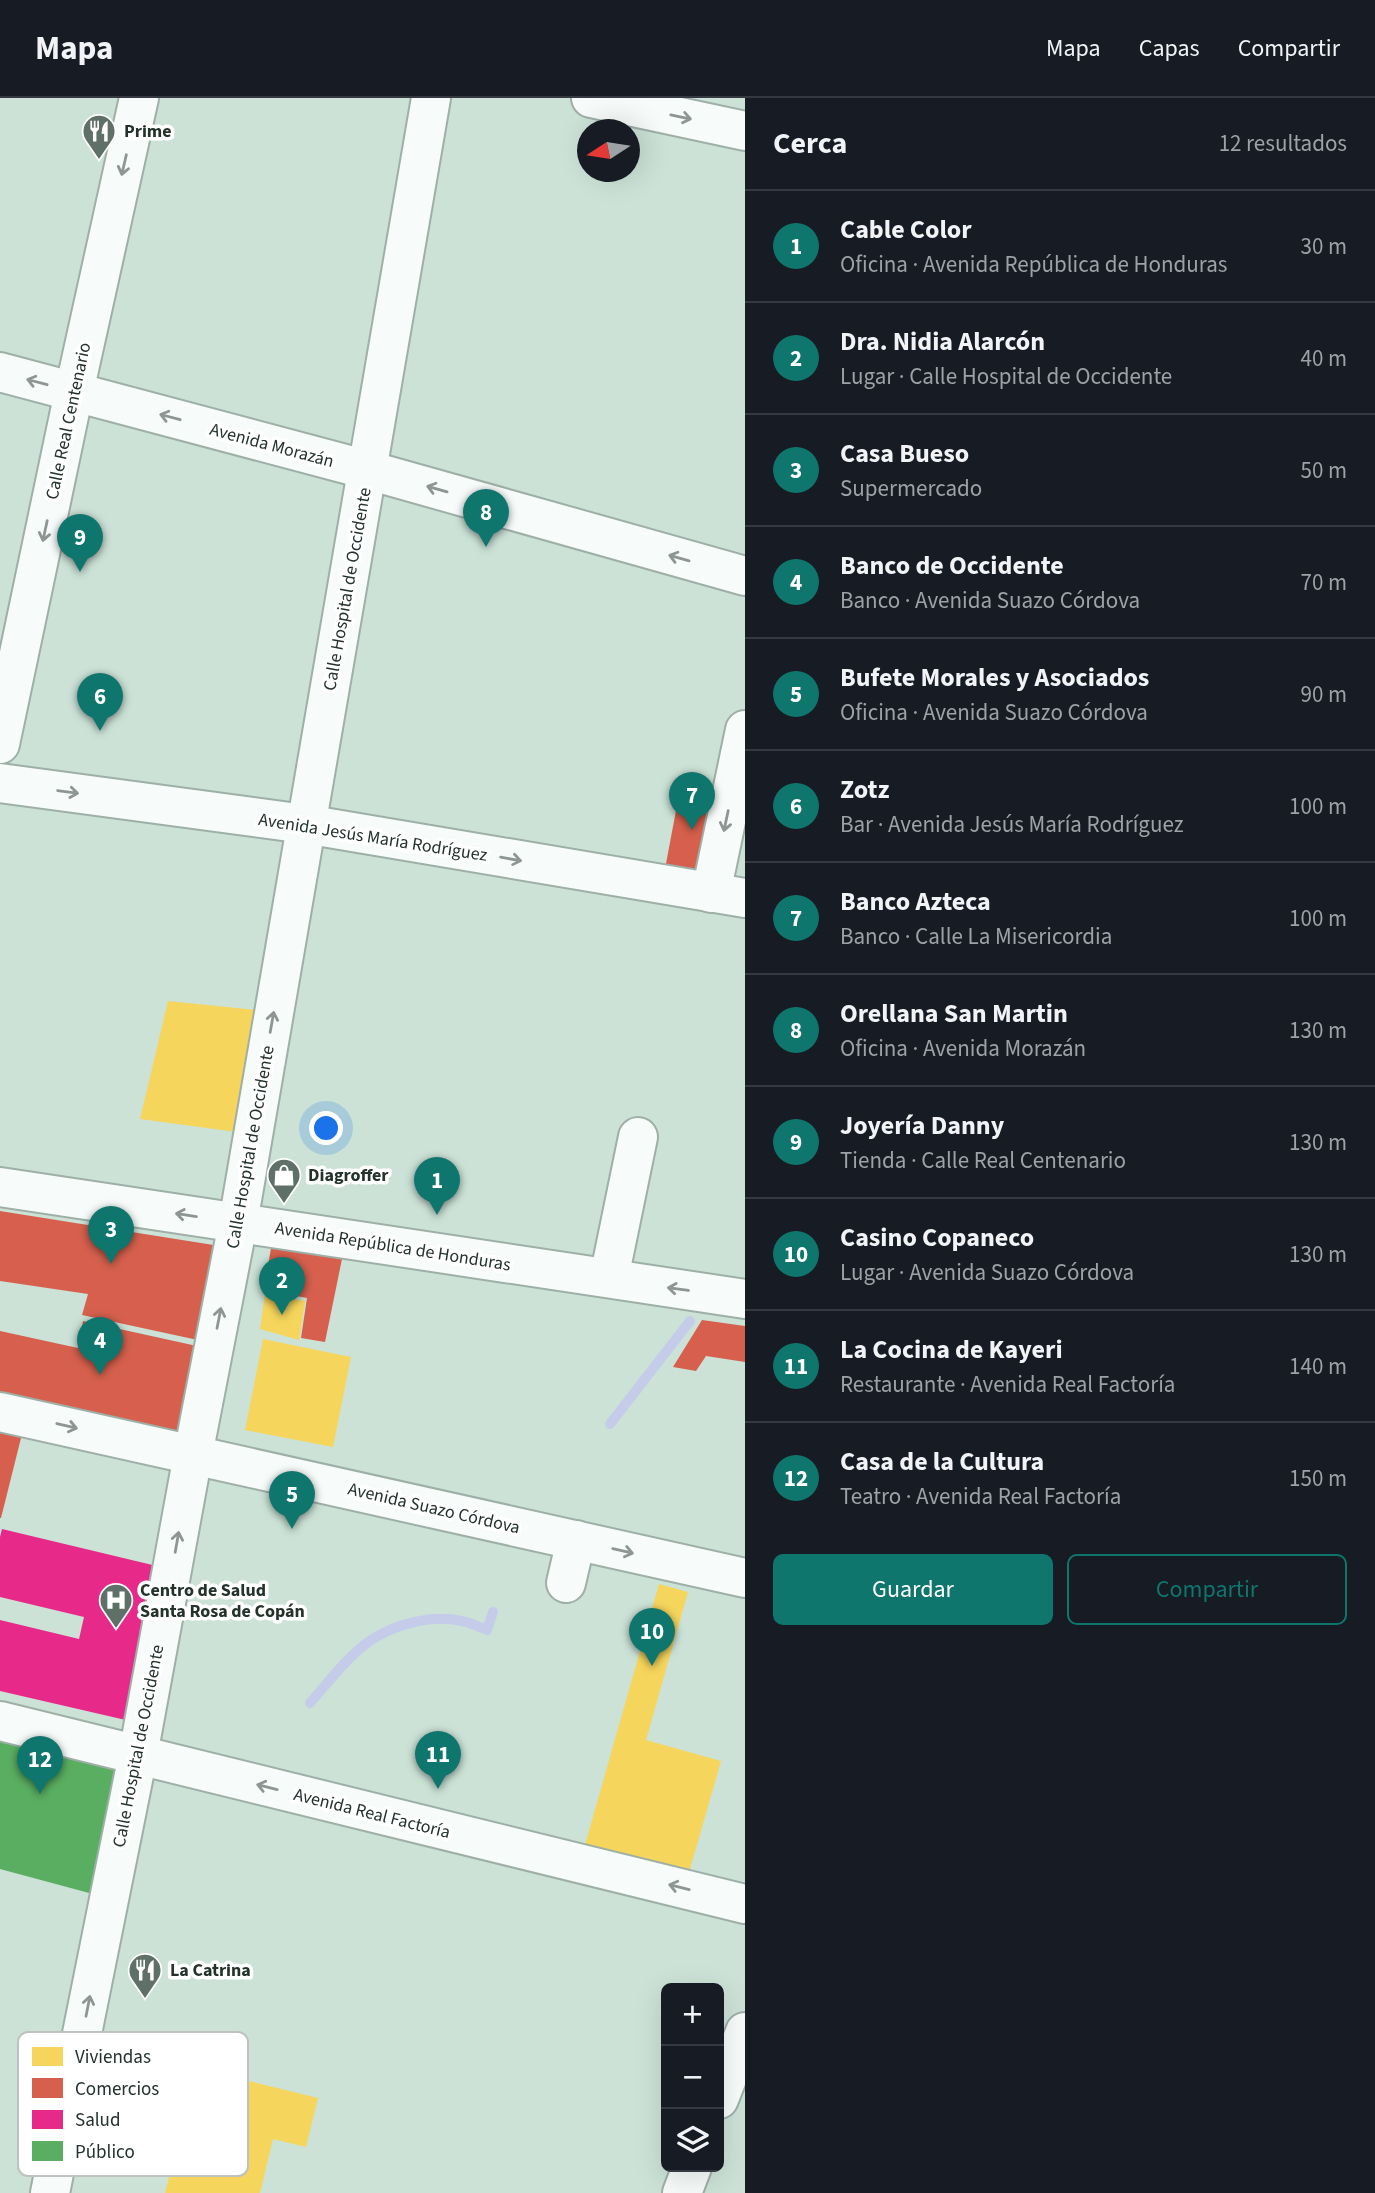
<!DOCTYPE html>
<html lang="es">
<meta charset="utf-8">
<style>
body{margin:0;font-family:"Source Sans 3",sans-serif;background:#242831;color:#f1f3f6}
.controls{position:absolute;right:21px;bottom:21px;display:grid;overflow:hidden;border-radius:10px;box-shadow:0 7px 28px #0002}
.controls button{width:63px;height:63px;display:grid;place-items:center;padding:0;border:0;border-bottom:2px solid #363941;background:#171b24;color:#f1f3f6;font:35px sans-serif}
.compass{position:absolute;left:577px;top:21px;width:63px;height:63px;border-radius:50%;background:#171b24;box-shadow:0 7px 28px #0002;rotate:258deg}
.you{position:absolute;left:327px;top:1031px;width:24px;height:24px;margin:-18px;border:5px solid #fff;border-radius:50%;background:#1a73e8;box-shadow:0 0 0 10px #1a73e833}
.badge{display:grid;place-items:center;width:46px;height:46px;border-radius:50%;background:#0f766e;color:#fff;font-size:23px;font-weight:700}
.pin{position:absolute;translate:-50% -58px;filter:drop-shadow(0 2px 4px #0008)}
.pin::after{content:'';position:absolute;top:37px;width:24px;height:21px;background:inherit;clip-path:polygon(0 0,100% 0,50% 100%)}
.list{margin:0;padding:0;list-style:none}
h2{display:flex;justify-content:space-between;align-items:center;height:91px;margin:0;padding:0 28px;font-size:30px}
h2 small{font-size:23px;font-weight:400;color:#9ea1a6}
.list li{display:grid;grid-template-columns:46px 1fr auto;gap:21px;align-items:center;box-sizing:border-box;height:112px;padding:0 28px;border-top:2px solid #363941}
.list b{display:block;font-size:26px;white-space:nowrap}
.list p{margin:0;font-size:23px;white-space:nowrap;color:#9ea1a6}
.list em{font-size:23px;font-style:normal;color:#9ea1a6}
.actions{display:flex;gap:14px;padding:21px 28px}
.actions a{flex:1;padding:16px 0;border:2px solid #0f766e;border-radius:10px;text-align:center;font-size:24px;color:#0f766e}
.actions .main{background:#0f766e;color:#fff}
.icon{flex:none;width:38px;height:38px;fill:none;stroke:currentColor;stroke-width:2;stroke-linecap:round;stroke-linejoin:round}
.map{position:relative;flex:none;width:745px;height:2095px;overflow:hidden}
header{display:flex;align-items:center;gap:42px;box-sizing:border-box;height:98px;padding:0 35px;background:#171b24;border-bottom:2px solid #363941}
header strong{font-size:33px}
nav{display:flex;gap:38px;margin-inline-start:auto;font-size:24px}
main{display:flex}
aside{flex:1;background:#171b24}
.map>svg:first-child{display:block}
.homes{fill:#f6d55c}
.shops{fill:#d6604d}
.health{fill:#e7298a}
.public{fill:#5aae61}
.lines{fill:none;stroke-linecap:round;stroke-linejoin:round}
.stream{stroke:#c5ccea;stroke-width:10}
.minor-casing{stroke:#9eafa7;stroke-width:42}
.minor{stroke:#f7fbf9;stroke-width:38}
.oneway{stroke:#8d9692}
.labels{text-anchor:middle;stroke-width:7;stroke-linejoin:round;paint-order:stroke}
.poi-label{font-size:18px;font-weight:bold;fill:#23322b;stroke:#fff;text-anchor:start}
.street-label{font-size:18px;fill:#23322b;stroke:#fff}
.key{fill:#fff;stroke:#bdc2bf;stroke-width:2}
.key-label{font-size:19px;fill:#23322b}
</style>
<header>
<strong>Mapa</strong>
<nav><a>Mapa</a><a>Capas</a><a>Compartir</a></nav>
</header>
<main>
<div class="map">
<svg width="745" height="2095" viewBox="0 0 745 2095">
<rect width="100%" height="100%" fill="#cce2d7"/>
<!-- homes -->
<g class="homes">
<polygon points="168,903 266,913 244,1035 140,1021"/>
<polygon points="265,1195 305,1203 299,1242 260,1231"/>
<polygon points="263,1241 351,1259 333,1349 245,1332"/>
<polygon points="659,1486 688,1494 646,1642 721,1663 686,1785 583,1754"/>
<polygon points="196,1970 318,2000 306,2049 273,2041 260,2095 165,2095"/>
</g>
<!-- shops -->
<g class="shops">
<polygon points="681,686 718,693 703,778 665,771"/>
<polygon points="0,1113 226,1149 207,1244 82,1217 88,1196 0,1183"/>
<polygon points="271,1150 342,1161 325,1244 301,1240 307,1200 264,1192"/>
<polygon points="702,1222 745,1228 745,1264 706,1258 696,1273 673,1269"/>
<polygon points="83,1223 206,1250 186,1345 0,1304 0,1233 78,1250"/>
<polygon points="0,1327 23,1332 1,1420 0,1420"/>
</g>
<!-- health -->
<polygon class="health" points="2,1431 165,1470 130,1623 0,1593 0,1522 79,1541 84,1519 0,1499 0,1439"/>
<!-- public -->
<polygon class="public" points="0,1641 128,1676 104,1799 0,1771"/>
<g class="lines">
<!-- stream -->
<g class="stream">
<polyline points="610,1326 690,1223"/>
<path d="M310 1605C324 1589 338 1571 354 1556 381 1529 429 1514 466 1524 473 1526 480 1529 487 1532L493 1514"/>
</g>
<defs>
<g id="minor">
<polyline points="591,0 745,33"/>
<polyline points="0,274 368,372 745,478"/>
<polyline points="0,646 74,294 139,0"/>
<polyline points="0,685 305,726 745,800"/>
<polyline points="711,795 745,632"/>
<polyline points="0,1089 745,1201"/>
<polyline points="609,1180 638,1039"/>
<polyline points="0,1314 745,1480"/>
<polyline points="566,1485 576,1442"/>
<polyline points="0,1623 745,1806"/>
<polyline points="719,2001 745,1934"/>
<polyline points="50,2095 138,1657 193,1357 238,1125 431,0"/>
<polyline points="682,2095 692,2069"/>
</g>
</defs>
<!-- minor casing -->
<use href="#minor" class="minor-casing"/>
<!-- minor -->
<use href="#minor" class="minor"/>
</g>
<!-- one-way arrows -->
<defs><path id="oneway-shaft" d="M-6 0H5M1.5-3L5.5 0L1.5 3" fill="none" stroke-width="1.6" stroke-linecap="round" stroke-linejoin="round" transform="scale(1.75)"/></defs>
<g class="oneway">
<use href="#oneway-shaft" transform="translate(681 19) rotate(12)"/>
<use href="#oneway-shaft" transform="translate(124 67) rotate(103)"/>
<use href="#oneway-shaft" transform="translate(37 284) rotate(-165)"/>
<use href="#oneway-shaft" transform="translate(170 319) rotate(-165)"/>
<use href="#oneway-shaft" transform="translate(437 391) rotate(-164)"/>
<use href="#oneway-shaft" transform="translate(45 433) rotate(102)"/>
<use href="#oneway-shaft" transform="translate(679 460) rotate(-164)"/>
<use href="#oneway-shaft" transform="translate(68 694) rotate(8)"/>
<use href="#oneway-shaft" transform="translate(726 723) rotate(102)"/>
<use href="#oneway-shaft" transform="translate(511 761) rotate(10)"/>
<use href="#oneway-shaft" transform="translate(272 924) rotate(-80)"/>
<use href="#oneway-shaft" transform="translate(186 1117) rotate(-171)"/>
<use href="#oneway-shaft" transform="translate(678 1191) rotate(-172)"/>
<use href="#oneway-shaft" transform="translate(219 1220) rotate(-79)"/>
<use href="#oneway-shaft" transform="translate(67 1328) rotate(13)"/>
<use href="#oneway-shaft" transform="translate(177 1444) rotate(-80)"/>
<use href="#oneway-shaft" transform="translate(623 1453) rotate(13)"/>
<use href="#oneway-shaft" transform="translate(267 1689) rotate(-166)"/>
<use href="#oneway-shaft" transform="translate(679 1789) rotate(-166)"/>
<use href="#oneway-shaft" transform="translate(88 1908) rotate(-79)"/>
</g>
<!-- icons -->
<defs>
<symbol id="restaurant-pin" viewBox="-11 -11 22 30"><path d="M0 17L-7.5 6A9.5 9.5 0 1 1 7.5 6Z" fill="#5e7067" stroke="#fff"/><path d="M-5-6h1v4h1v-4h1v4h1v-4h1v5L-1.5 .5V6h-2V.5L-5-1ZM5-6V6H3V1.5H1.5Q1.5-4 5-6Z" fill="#fff"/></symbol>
<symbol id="shop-pin" viewBox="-11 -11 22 30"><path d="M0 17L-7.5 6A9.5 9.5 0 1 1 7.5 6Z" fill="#5e7067" stroke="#fff"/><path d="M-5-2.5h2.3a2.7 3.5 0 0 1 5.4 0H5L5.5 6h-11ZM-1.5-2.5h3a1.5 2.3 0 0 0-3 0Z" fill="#fff"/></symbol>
<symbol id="hospital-pin" viewBox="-11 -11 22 30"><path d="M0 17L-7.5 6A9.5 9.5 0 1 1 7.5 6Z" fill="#5e7067" stroke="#fff"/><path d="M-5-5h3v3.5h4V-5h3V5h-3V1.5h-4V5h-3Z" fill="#fff"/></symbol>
</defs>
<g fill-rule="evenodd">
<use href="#restaurant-pin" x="80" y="14" width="38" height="52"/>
<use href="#shop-pin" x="265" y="1058" width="38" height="52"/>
<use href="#hospital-pin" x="97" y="1483" width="38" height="52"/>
<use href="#restaurant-pin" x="126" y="1853" width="38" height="52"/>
</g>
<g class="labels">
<!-- poi labels -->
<g class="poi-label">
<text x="124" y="39">Prime</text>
<text x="308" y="1083">Diagroffer</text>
<text x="140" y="1498">Centro de Salud<tspan x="140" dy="21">Santa Rosa de Copán</tspan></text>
<text x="170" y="1878">La Catrina</text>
</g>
<!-- street labels -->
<g class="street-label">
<text transform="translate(68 323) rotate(-78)" y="6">Calle Real Centenario</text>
<text transform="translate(272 347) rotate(15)" y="6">Avenida Morazán</text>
<text transform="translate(347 491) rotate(-80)" y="6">Calle Hospital de Occidente</text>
<text transform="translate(373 739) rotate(9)" y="6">Avenida Jesús María Rodríguez</text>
<text transform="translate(250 1049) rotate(-80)" y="6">Calle Hospital de Occidente</text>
<text transform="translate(393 1148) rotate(9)" y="6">Avenida República de Honduras</text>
<text transform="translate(434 1410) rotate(13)" y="6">Avenida Suazo Córdova</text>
<text transform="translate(138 1648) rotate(-79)" y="6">Calle Hospital de Occidente</text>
<text transform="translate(372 1715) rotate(14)" y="6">Avenida Real Factoría</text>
</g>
</g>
<!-- legend -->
<rect x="18" y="1934" width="230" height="144" rx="10" class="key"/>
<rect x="32" y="1949" width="31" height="19" fill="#f6d55c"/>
<rect x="32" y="1980" width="31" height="20" fill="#d6604d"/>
<rect x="32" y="2012" width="31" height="19" fill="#e7298a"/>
<rect x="32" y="2043" width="31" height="20" fill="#5aae61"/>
<g class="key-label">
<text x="75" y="1965">Viviendas</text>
<text x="75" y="1997">Comercios</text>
<text x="75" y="2028">Salud</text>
<text x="75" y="2060">Público</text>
</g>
</svg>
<div class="controls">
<button>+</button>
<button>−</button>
<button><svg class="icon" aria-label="layers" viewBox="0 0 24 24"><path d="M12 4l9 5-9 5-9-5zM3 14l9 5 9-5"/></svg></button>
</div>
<svg class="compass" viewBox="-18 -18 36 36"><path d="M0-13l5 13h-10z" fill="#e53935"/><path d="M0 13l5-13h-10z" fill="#9ea1a6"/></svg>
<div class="you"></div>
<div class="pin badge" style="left:437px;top:1117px">1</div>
<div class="pin badge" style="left:282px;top:1217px">2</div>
<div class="pin badge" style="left:111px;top:1166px">3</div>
<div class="pin badge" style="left:100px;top:1277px">4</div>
<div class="pin badge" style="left:292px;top:1431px">5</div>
<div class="pin badge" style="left:100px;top:633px">6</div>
<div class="pin badge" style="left:692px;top:732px">7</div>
<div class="pin badge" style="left:486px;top:449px">8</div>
<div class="pin badge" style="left:80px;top:474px">9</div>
<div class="pin badge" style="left:652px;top:1568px">10</div>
<div class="pin badge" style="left:438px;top:1691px">11</div>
<div class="pin badge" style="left:40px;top:1696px">12</div>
</div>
<aside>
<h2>Cerca<small>12 resultados</small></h2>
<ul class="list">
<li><span class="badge">1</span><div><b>Cable Color</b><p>Oficina · Avenida República de Honduras</p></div><em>30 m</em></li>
<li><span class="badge">2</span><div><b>Dra. Nidia Alarcón</b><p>Lugar · Calle Hospital de Occidente</p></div><em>40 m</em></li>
<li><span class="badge">3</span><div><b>Casa Bueso</b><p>Supermercado</p></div><em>50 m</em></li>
<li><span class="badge">4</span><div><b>Banco de Occidente</b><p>Banco · Avenida Suazo Córdova</p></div><em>70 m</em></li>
<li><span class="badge">5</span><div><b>Bufete Morales y Asociados</b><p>Oficina · Avenida Suazo Córdova</p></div><em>90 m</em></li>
<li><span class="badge">6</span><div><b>Zotz</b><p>Bar · Avenida Jesús María Rodríguez</p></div><em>100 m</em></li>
<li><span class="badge">7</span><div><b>Banco Azteca</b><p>Banco · Calle La Misericordia</p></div><em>100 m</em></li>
<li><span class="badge">8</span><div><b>Orellana San Martin</b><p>Oficina · Avenida Morazán</p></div><em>130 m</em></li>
<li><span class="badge">9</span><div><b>Joyería Danny</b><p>Tienda · Calle Real Centenario</p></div><em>130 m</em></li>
<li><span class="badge">10</span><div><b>Casino Copaneco</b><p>Lugar · Avenida Suazo Córdova</p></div><em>130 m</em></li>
<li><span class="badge">11</span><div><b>La Cocina de Kayeri</b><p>Restaurante · Avenida Real Factoría</p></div><em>140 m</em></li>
<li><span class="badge">12</span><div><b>Casa de la Cultura</b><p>Teatro · Avenida Real Factoría</p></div><em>150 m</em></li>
</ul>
<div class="actions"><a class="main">Guardar</a><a>Compartir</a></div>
</aside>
</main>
